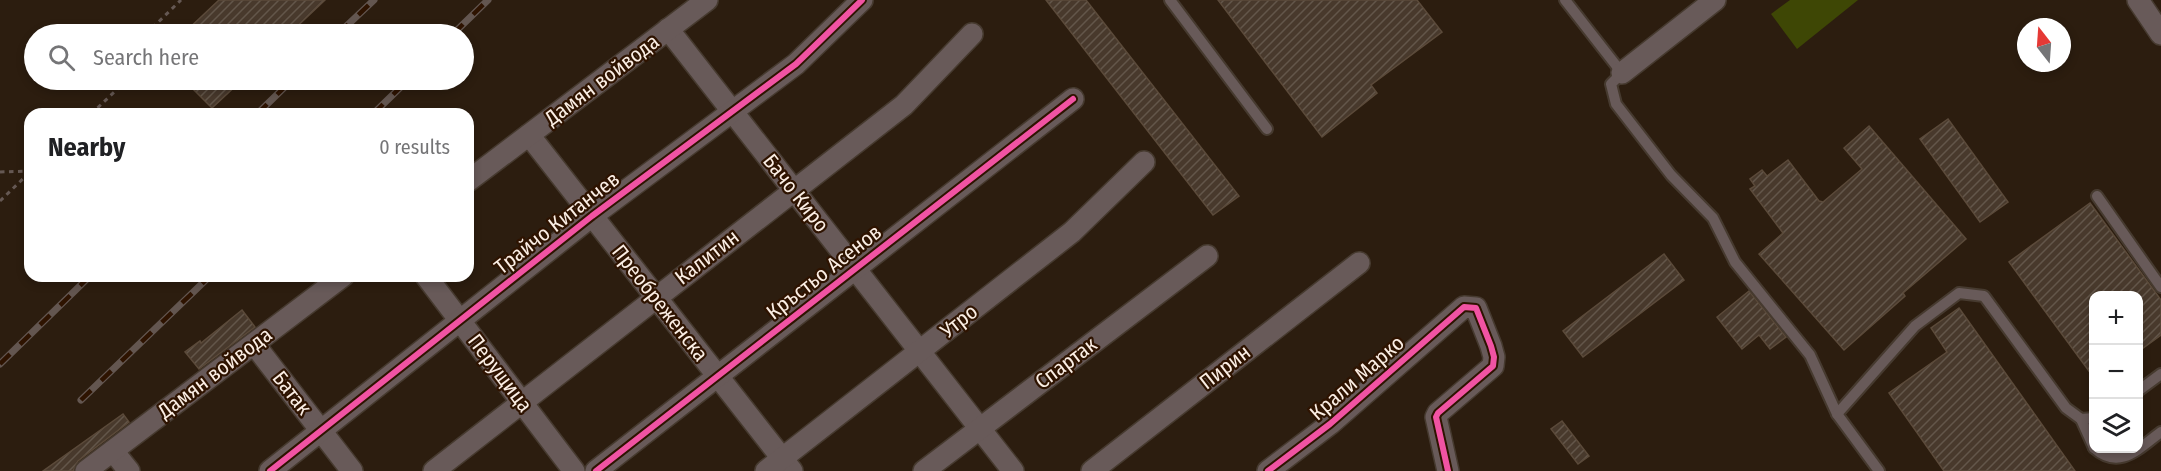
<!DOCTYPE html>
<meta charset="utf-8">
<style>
body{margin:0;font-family:"Fira Sans Condensed",sans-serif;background:#f6f6f6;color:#202124}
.controls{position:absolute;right:18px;bottom:18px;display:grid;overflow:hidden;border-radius:12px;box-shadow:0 3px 9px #0003}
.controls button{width:54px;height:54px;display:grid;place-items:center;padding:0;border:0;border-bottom:2px solid #e0e0e0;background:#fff;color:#202124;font:30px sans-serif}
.compass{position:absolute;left:2017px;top:18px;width:54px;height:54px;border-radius:50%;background:#fff;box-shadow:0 3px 9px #0003;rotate:343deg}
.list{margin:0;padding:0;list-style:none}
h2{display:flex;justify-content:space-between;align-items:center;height:78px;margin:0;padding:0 24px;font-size:26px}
h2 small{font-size:20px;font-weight:400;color:#757577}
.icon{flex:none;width:33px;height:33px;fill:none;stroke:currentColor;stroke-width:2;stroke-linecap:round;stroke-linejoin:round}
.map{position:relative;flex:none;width:2161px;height:471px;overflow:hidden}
.search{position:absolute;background:#fff;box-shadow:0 3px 9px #0003;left:24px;top:24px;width:450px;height:66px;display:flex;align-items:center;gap:15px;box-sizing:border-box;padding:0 21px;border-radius:33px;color:#757577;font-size:22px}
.panel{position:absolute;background:#fff;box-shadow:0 3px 9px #0003;left:24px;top:108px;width:450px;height:174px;border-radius:18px}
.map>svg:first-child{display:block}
.pitch{fill:#3e4705}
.building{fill:url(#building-hatch);stroke:#5b4a3a;stroke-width:1.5}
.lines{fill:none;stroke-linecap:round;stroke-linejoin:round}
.service-casing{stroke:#463a2f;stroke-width:14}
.minor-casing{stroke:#463a2f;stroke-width:24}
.path{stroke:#655853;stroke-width:3;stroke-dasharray:4.5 4.5;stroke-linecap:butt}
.service{stroke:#685a59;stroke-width:10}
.minor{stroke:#685a59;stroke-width:21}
.rail-casing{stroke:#635650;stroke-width:7}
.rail{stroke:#2e1300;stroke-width:4.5;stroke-dasharray:14;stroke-linecap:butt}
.cycleway-casing{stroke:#2e1300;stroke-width:10}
.cycleway{stroke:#f153a3;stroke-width:6}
.labels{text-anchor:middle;stroke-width:4.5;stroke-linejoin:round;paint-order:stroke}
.street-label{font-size:21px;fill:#fbeee4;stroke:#2e1300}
</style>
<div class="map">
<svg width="2161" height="471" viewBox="0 0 2161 471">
<defs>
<pattern id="building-hatch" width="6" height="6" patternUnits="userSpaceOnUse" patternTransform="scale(1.5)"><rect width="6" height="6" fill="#48392c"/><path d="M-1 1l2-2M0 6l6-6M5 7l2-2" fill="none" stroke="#63564a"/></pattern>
</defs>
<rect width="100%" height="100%" fill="#2c1d0f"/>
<!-- pitch -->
<polygon class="pitch" points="1790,0 1858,0 1797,49 1771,14"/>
<!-- building -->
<g class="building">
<polygon points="219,0 325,0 289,34 183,34"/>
<polygon points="1046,0 1086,0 1239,196 1213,215"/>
<polygon points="1218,0 1417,0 1442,32 1371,85 1377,93 1322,137"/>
<polygon points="184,80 242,80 212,108"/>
<polygon points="1948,119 2008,202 1980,222 1920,139"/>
<polygon points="1869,126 1966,239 1903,293 1905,296 1844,350 1759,254 1783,233 1750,189 1755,186 1750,179 1762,170 1767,176 1788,160 1819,201 1823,202 1862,169 1844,148"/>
<polygon points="2090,203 2161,300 2161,335 2139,351 2139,296 2094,296 2094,378 2009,262"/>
<polygon points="1664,254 1684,280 1583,357 1563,331"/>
<polygon points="1749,291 1786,337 1770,349 1759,335 1742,349 1717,317"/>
<polygon points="1959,308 2075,471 1944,471 1889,393 1947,352 1931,328"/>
<polygon points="242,310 255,327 199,369 185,352 200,341 201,343"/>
<polygon points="123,414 129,422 78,461 73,471 43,471"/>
<polygon points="1562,421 1589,456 1578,464 1551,429"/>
</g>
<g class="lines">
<defs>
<g id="service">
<polyline points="1170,0 1267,129"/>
<polyline points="1565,0 1622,73 1611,84 1616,104 1671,175 1713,218 1735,262 1810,355 1837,414 1879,471"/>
<polyline points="2097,196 2161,287"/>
<polyline points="2138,391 2161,374"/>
<polyline points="1837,414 1915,326 1959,293 1984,296 2066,408 2081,419 2094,418"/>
<polyline points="2081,419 2094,448"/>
<path d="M2094 448C2120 471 2139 448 2161 432"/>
</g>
<g id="minor">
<polyline points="2138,0 2161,34"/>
<polyline points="668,29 1013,471"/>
<polyline points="1622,73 1715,0"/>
<polyline points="529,135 792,471"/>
<polyline points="468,181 707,0"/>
<polyline points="426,276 574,471"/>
<polyline points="254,344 352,471"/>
<polyline points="113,451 129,471"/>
<polyline points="86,471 343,276"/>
<polyline points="270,471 592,216 796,64 862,0"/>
<polyline points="434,471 904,105 972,34"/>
<polyline points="596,471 1073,99"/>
<polyline points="766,471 1072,232 1144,162"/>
<polyline points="924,471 1207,256"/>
<polyline points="1092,471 1359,263"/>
<polyline points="1268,471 1330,424 1464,307 1476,308 1491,346 1494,357 1493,366 1438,413 1436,417 1448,471"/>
</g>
</defs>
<!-- service casing -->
<use href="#service" class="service-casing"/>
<!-- minor casing -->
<use href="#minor" class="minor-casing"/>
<!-- path -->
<g class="path">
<polyline points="146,34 181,0"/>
<polyline points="91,114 127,80"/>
<polyline points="0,172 30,171"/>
<polyline points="0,201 30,172"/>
</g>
<!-- service -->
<use href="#service" class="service"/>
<!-- minor -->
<use href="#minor" class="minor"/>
<defs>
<g id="rail">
<polyline points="338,34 374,0"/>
<polyline points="453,34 488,0"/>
<polyline points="257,114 292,80"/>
<polyline points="373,114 408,80"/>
<polyline points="0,364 90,276"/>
<polyline points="81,400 210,276"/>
</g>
</defs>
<!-- rail casing -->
<use href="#rail" class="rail-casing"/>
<!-- rail -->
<use href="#rail" class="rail"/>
<defs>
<g id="cycleway">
<polyline points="270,471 592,216 796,64 862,0"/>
<polyline points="596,471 1073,99"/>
<polyline points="1268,471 1330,424 1464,307 1476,308 1491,346 1494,357 1493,366 1438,413 1436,417 1448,471"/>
</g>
</defs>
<!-- cycleway casing -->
<use href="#cycleway" class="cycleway-casing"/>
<!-- cycleway -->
<use href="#cycleway" class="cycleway"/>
</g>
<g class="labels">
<!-- street labels -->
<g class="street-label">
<text transform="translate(602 80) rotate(-37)" y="7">Дамян войвода</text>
<text transform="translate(796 193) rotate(52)" y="7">Бачо Киро</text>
<text transform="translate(557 223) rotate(-38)" y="7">Трайчо Китанчев</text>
<text transform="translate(707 257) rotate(-38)" y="7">Калитин</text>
<text transform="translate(824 272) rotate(-38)" y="7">Кръстьо Асенов</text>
<text transform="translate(660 303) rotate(52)" y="7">Преобреженска</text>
<text transform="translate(959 321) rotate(-38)" y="7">Утро</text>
<text transform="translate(1066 363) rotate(-37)" y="7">Спартак</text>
<text transform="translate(1225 367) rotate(-38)" y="7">Пирин</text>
<text transform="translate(215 373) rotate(-37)" y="7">Дамян войвода</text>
<text transform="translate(500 373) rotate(53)" y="7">Перущица</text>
<text transform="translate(1357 378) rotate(-41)" y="7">Крали Марко</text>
<text transform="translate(292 393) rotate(52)" y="7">Батак</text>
</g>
</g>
</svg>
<div class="controls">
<button>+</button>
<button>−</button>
<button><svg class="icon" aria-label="layers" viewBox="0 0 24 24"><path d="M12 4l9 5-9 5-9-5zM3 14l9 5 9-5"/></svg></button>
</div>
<svg class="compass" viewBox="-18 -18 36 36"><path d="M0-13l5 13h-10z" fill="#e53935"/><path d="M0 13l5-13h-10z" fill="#757577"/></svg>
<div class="search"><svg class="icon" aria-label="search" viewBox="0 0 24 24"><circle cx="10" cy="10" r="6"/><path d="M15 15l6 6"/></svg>Search here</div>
<section class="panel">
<h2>Nearby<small>0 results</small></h2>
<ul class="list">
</ul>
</section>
</div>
